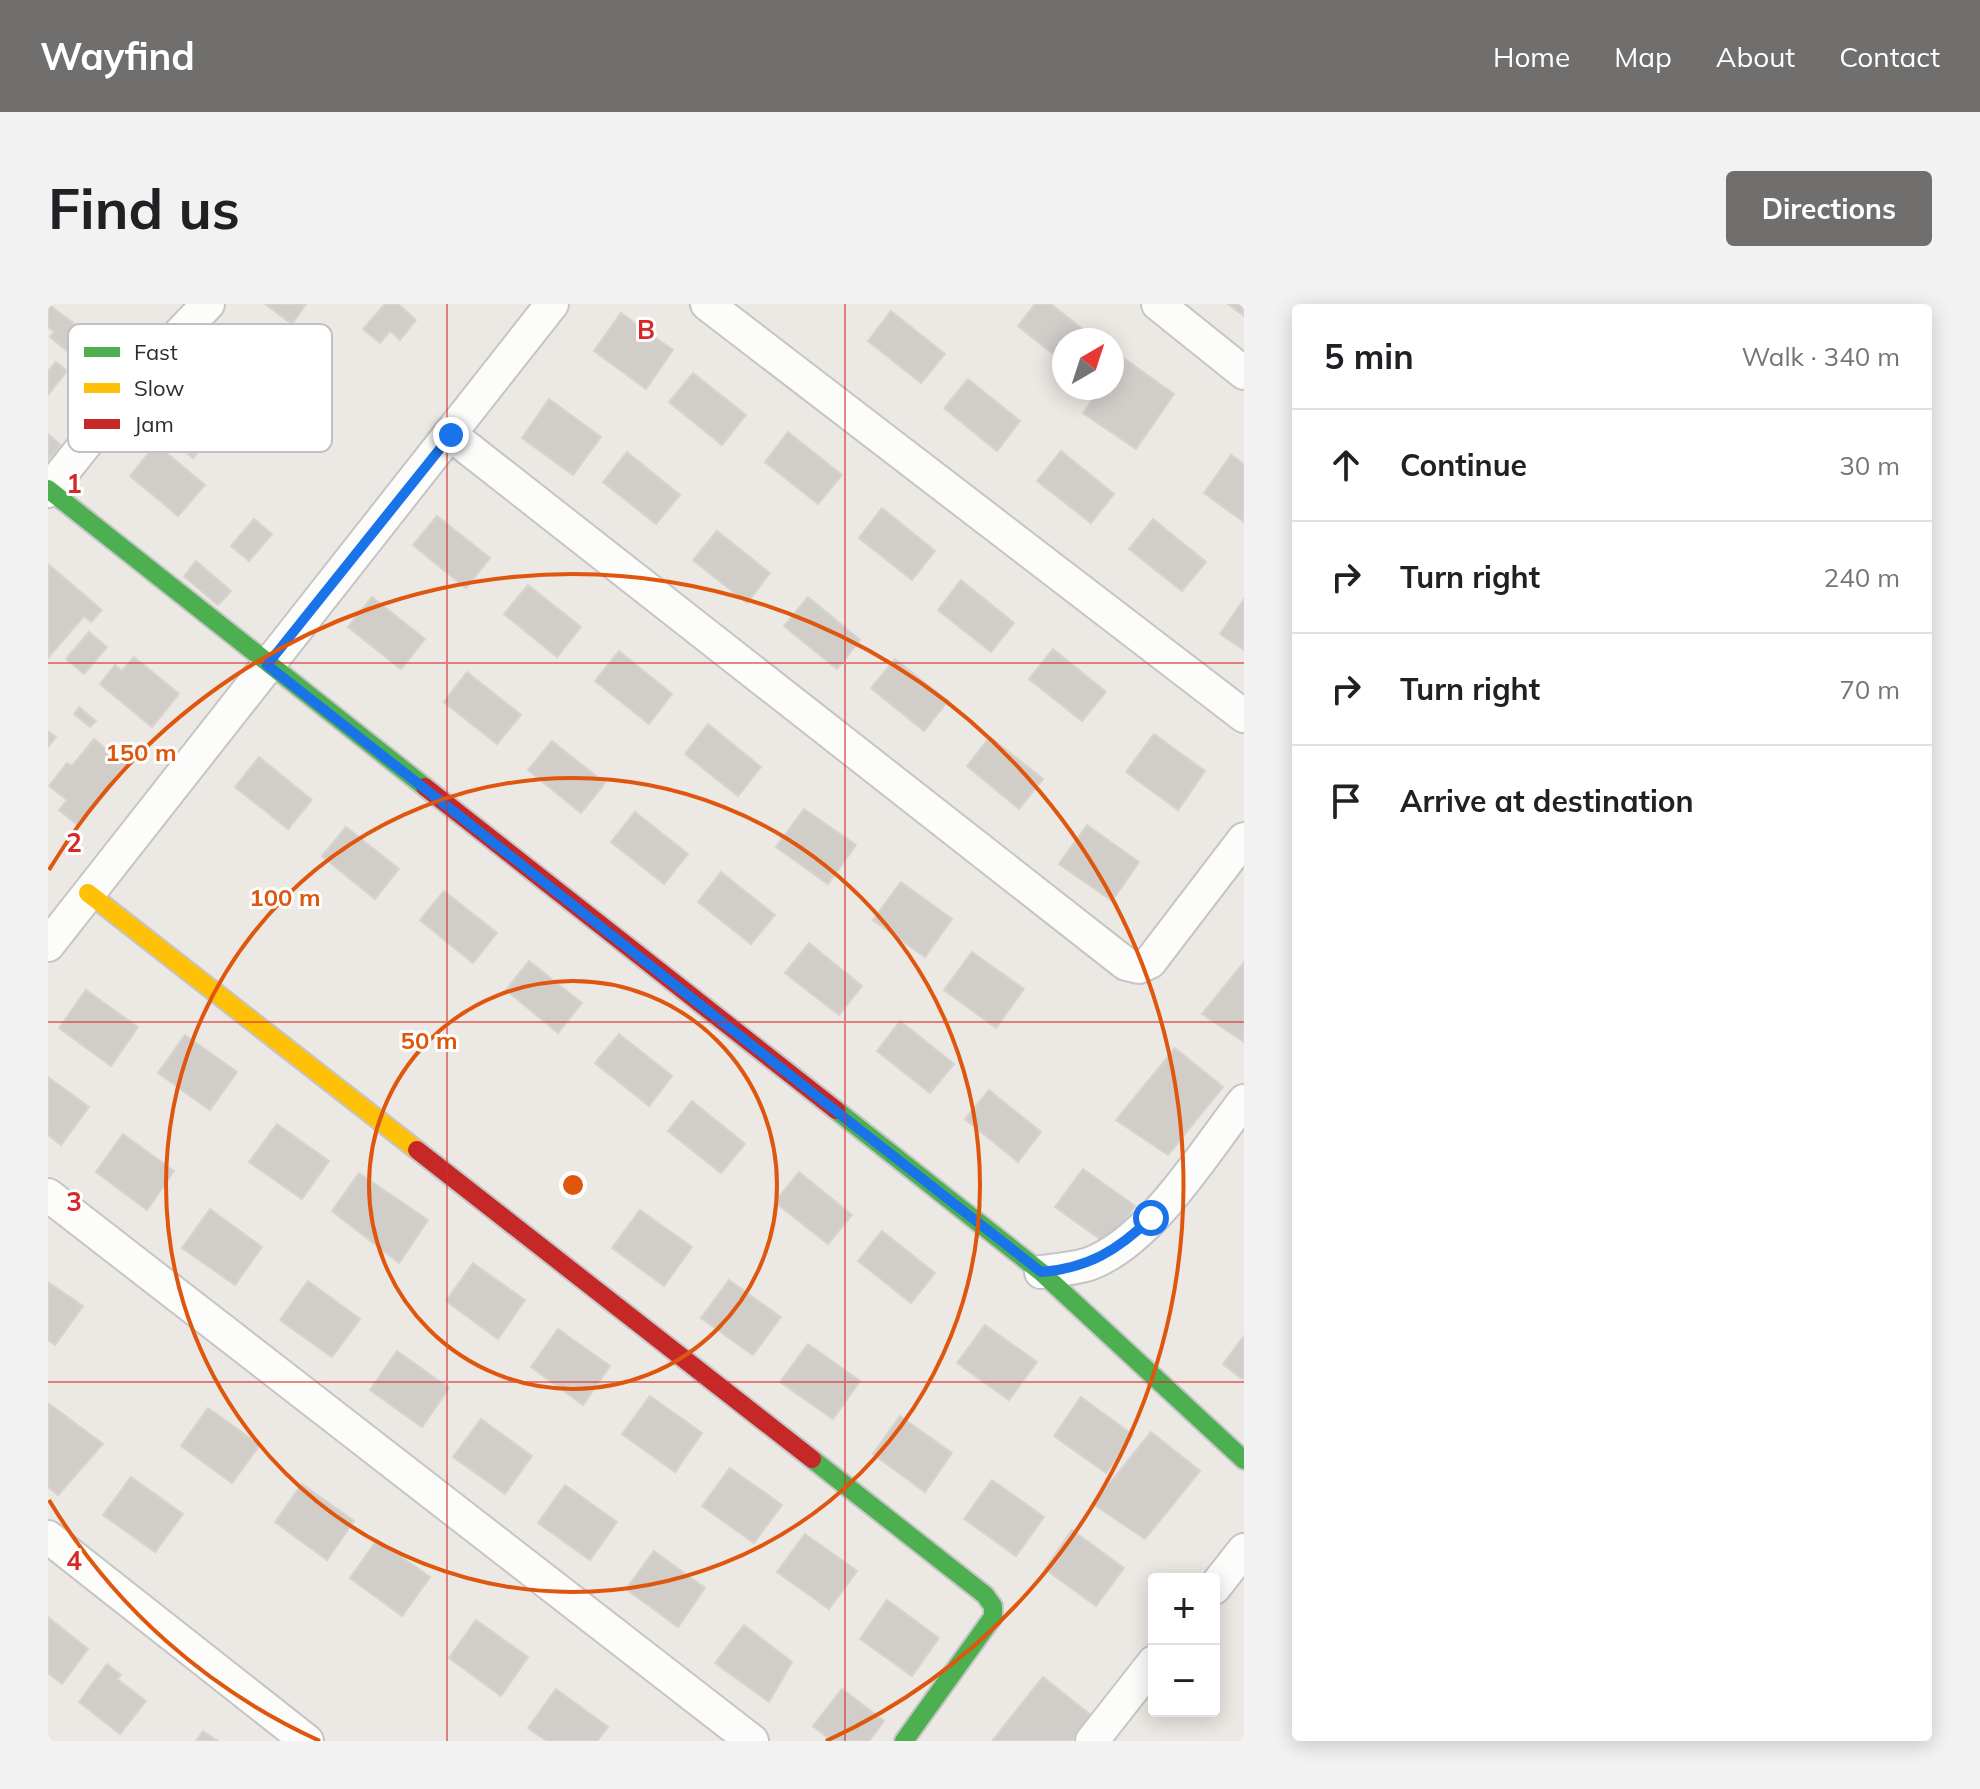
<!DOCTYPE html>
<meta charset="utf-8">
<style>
body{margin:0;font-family:Mulish,sans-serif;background:#f2f2f2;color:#202124}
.controls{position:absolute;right:24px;bottom:24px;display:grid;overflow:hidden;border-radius:8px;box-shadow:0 4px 20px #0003}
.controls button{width:72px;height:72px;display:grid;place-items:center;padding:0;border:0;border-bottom:2px solid #e0e0e0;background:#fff;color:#202124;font:40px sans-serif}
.compass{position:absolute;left:1004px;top:24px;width:72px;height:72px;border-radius:50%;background:#fff;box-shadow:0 4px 20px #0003;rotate:39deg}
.stop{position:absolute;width:24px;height:24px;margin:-18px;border:6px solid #1a73e8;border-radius:50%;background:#fff}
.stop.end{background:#1a73e8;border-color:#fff;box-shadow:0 2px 8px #0008}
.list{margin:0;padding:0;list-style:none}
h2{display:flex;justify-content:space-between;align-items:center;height:104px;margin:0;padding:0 32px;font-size:34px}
h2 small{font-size:26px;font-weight:400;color:#757577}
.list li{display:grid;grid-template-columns:52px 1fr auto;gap:24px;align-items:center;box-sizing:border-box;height:112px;padding:0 32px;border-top:2px solid #e0e0e0}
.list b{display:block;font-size:30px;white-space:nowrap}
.list em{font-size:26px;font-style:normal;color:#757577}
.icon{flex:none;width:44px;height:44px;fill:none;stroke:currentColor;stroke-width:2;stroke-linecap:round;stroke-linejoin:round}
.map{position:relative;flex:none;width:1196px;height:1437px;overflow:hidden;border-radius:8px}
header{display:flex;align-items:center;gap:48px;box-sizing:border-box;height:112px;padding:0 40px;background:#706f6e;color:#fff}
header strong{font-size:38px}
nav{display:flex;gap:44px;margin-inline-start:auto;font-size:28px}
.intro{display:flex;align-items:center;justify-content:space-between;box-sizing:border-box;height:192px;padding:0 48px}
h1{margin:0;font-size:56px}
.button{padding:20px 36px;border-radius:8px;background:#706f6e;color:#fff;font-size:28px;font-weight:700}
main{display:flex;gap:48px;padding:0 48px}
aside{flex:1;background:#fff;border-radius:8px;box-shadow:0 4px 20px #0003}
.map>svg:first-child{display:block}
.building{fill:#d1ceca;stroke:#d7d4d0;stroke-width:2}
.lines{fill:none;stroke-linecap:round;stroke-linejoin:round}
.street-casing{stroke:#c6c5c5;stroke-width:36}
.fast-casing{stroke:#c6c5c5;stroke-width:22}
.slow-casing{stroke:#c6c5c5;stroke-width:22}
.jam-casing{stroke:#c6c5c5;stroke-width:22}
.street{stroke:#fcfcfb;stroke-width:32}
.fast{stroke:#4caf50;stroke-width:18}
.slow{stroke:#ffc107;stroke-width:18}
.jam{stroke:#c62828;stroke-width:18}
.route{stroke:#1a73e8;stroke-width:10}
.grid{fill:none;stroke:#d62828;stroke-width:2;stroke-opacity:0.55}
.ring{fill:none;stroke:#df570e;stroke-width:4}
.key{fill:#fff;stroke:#c0c0c0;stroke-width:2}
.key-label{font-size:22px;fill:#2e2e2e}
.grid-label{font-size:26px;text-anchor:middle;font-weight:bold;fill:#d62828;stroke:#fff;stroke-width:6;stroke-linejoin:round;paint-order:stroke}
.centre{fill:#df570e;stroke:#fff;stroke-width:4}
.ring-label{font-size:24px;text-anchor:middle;font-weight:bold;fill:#df570e;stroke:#fff;stroke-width:6;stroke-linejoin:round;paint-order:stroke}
</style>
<header>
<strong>Wayfind</strong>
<nav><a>Home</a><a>Map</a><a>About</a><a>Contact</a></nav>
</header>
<div class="intro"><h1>Find us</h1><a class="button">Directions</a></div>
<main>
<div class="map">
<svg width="1196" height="1437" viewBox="0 0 1196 1437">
<rect width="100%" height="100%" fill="#ece8e4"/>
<!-- building -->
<g class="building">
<polygon points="0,0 40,30 23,50 2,33 6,28 0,23"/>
<polygon points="217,0 258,0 244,20"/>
<polygon points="337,0 350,0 368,16 352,36 342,27 332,39 315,25"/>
<polygon points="987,0 1003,0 1047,35 1016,36 1016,59 970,22"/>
<polygon points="1180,0 1196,0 1196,12"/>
<polygon points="843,7 897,50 873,79 820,37"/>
<polygon points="573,9 625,46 598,85 546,47"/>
<polygon points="1074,53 1126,90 1088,145 1035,109 1052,84 1064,84 1064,67"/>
<polygon points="8,58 19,67 0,91 0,67"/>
<polygon points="645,69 698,111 674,141 621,98"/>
<polygon points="920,75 972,117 949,147 896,104"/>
<polygon points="501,95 553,133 525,171 474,134"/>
<polygon points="740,128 794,171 770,200 717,158"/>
<polygon points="0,130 13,141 0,156"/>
<polygon points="134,136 150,148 145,154 130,141"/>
<polygon points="108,140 157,181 130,212 82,172"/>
<polygon points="1013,147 1066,190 1043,219 989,177"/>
<polygon points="579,148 632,191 608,220 555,178"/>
<polygon points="1183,151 1196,160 1196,218 1156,189"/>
<polygon points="834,204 887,247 864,276 811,234"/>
<polygon points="389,212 442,254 418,284 365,241"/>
<polygon points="206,215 224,230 201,257 183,242"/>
<polygon points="1105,215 1158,258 1134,287 1081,245"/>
<polygon points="669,227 722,269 699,299 645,256"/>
<polygon points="148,257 183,287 170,301 136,272"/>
<polygon points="0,260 54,306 43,318 36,312 0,354"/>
<polygon points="913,276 966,319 943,348 890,306"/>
<polygon points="480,281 533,323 509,353 456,310"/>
<polygon points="324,293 377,335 353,365 300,323"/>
<polygon points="760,293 812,336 789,365 736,322"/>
<polygon points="1196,295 1196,346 1172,330"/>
<polygon points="41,328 59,343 36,370 18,355"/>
<polygon points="1005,345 1058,388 1034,417 981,375"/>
<polygon points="571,347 624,390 601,420 547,377"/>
<polygon points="86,353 131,390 104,423 52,380 67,361 74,367"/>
<polygon points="847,355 900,397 876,427 823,384"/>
<polygon points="419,368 473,411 449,440 396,398"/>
<polygon points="31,403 48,417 42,423 26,410"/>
<polygon points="660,420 713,463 690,492 637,450"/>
<polygon points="0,427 8,433 0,443"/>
<polygon points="1106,430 1157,467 1130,506 1078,468"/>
<polygon points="942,433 995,475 971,505 919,462"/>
<polygon points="46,435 80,462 31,522 11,506 19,496 1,482 19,459 24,462"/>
<polygon points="504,437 557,479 533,509 480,466"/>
<polygon points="211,453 264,496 240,525 187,483"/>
<polygon points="756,505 808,541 780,580 728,543"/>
<polygon points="587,508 640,550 616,580 563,538"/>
<polygon points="1039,521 1091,558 1064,597 1011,560"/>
<polygon points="298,523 351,565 327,595 274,552"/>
<polygon points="673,568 727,611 703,640 650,598"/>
<polygon points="853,578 904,615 877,653 825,616"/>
<polygon points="396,587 449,629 425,659 372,616"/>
<polygon points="761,639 814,682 791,711 737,669"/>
<polygon points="924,648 976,685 948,724 896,686"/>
<polygon points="481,657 534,699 510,729 458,686"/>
<polygon points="1196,658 1196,738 1154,710"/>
<polygon points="38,686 90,723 63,762 11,724"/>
<polygon points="852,717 906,760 882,789 829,747"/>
<polygon points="571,730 624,772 601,802 547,759"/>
<polygon points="137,731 189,768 162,806 110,769"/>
<polygon points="1127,744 1175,783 1120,851 1068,816"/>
<polygon points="0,773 41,803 13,841 0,831"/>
<polygon points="941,786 993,828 970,858 917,815"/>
<polygon points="644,797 697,840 673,869 620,827"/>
<polygon points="229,820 281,857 254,895 201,858"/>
<polygon points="75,830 126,867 99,906 48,868"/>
<polygon points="1035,865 1087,902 1059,940 1007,903"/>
<polygon points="751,868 804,911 780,940 727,898"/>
<polygon points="311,869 380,916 351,959 284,907"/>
<polygon points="162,905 214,943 187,981 134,944"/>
<polygon points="592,906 644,943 616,982 564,944"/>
<polygon points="834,927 887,969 863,999 810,957"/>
<polygon points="425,959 477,996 450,1035 398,997"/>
<polygon points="681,976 733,1013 705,1051 653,1014"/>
<polygon points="260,977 312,1015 284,1053 232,1016"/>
<polygon points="0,978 35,1002 7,1041 0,1036"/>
<polygon points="937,1021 989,1058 961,1096 909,1059"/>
<polygon points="510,1025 562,1062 535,1101 483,1063"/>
<polygon points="1196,1032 1196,1073 1194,1075 1175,1060"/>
<polygon points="760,1040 812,1077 785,1115 732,1078"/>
<polygon points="349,1047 401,1084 374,1123 322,1086"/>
<polygon points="602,1092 654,1129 627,1168 574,1130"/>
<polygon points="1033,1093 1085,1131 1058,1169 1006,1132"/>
<polygon points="0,1099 55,1140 10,1191 0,1183"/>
<polygon points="160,1104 212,1141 184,1179 133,1142"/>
<polygon points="852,1112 904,1149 877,1188 825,1150"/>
<polygon points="433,1115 484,1152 457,1190 405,1153"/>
<polygon points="1103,1128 1152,1167 1097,1235 1045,1200"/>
<polygon points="682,1164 734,1201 706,1239 654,1202"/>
<polygon points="83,1173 135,1210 107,1248 55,1211"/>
<polygon points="944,1176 996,1213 968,1252 916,1215"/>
<polygon points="254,1180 306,1217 279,1256 227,1218"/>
<polygon points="517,1181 569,1218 542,1256 490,1219"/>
<polygon points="1024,1226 1076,1264 1048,1302 997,1265"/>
<polygon points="757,1230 809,1267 781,1305 729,1268"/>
<polygon points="329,1236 382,1273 354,1312 302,1274"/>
<polygon points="606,1247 657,1284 630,1323 578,1285"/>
<polygon points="839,1296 891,1334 864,1372 812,1335"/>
<polygon points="0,1313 40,1345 14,1380 0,1369"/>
<polygon points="428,1316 480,1353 453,1392 401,1354"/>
<polygon points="696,1321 744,1358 721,1398 667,1359"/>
<polygon points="59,1360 73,1371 69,1375 98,1397 72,1430 31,1398"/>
<polygon points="995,1373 1044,1412 1024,1437 944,1437"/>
<polygon points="508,1385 560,1423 549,1437 499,1437 480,1424"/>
<polygon points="794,1385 836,1417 821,1437 784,1437 765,1422"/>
<polygon points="155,1427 170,1437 148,1437"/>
</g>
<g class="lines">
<defs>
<g id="street">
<polyline points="659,0 1196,412"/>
<polyline points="1110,0 1196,69"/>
<polyline points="403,131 1078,660 1091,663 1102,658 1196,535"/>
<polyline points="0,187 94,69 160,0"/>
<polyline points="0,641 504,0"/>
<polyline points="0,891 704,1437"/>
<path d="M993 968C1009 966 1025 965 1041 960 1103 937 1156 848 1196 797"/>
<polyline points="0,1233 259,1437"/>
<polyline points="1166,1284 1196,1246"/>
<polyline points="1044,1437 1106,1358"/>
</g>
<g id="fast">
<polyline points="0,185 377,483"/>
<polyline points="788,806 993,968 1196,1156"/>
<polyline points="764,1155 937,1291 945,1302 945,1313 856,1437"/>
</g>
<polyline id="slow" points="40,589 369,846"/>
<g id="jam">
<polyline points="377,483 788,806"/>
<polyline points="369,846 764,1155"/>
</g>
</defs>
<!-- street casing -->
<use href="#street" class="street-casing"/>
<!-- fast casing -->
<use href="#fast" class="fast-casing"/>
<!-- slow casing -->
<use href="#slow" class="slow-casing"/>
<!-- jam casing -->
<use href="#jam" class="jam-casing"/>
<!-- street -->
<use href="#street" class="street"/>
<!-- fast -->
<use href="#fast" class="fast"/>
<!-- slow -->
<use href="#slow" class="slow"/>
<!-- jam -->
<use href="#jam" class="jam"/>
</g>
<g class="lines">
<!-- route -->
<path class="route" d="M403 131 219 361 993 968C1040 964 1069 947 1103 914"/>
</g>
<!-- grid -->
<path class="grid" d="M399 0V1437M797 0V1437M0 359H1196M0 718H1196M0 1078H1196"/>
<!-- distance rings -->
<g class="ring">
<circle cx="525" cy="881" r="204"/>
<circle cx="525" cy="881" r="407"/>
<path d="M272 1437A611 611 0 0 1 1 1196M1 566A611 611 0 1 1 778 1437"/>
</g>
<!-- legend -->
<rect x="20" y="20" width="264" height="128" rx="12" class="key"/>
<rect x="36" y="43" width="36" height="10" fill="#4caf50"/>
<rect x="36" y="79" width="36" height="10" fill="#ffc107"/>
<rect x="36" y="115" width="36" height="10" fill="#c62828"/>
<g class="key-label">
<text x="86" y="56">Fast</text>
<text x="86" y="92">Slow</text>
<text x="86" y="128">Jam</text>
</g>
<g class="grid-label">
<text x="598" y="35">B</text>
<text x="26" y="189">1</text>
<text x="26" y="548">2</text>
<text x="26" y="907">3</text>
<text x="26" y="1266">4</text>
</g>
<circle cx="525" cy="881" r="12" class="centre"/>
<g class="ring-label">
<text x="93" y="457">150 m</text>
<text x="237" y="602">100 m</text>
<text x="381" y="745">50 m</text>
</g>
</svg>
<div class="controls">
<button>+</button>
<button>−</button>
</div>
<svg class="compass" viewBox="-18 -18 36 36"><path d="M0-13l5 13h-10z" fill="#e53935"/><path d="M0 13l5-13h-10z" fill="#757577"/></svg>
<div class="stop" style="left:1103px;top:914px"></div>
<div class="stop end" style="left:403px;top:131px"></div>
</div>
<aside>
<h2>5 min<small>Walk · 340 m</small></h2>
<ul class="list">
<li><svg class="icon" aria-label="ahead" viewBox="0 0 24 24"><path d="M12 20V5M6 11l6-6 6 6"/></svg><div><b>Continue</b></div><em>30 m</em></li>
<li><svg class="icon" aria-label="right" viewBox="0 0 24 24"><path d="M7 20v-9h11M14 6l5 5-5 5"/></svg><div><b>Turn right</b></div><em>240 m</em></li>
<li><svg class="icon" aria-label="right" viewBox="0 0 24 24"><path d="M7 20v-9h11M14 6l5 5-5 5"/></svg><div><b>Turn right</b></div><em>70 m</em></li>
<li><svg class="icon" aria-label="arrive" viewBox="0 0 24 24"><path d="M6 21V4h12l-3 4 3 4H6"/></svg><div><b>Arrive at destination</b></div></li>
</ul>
</aside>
</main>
